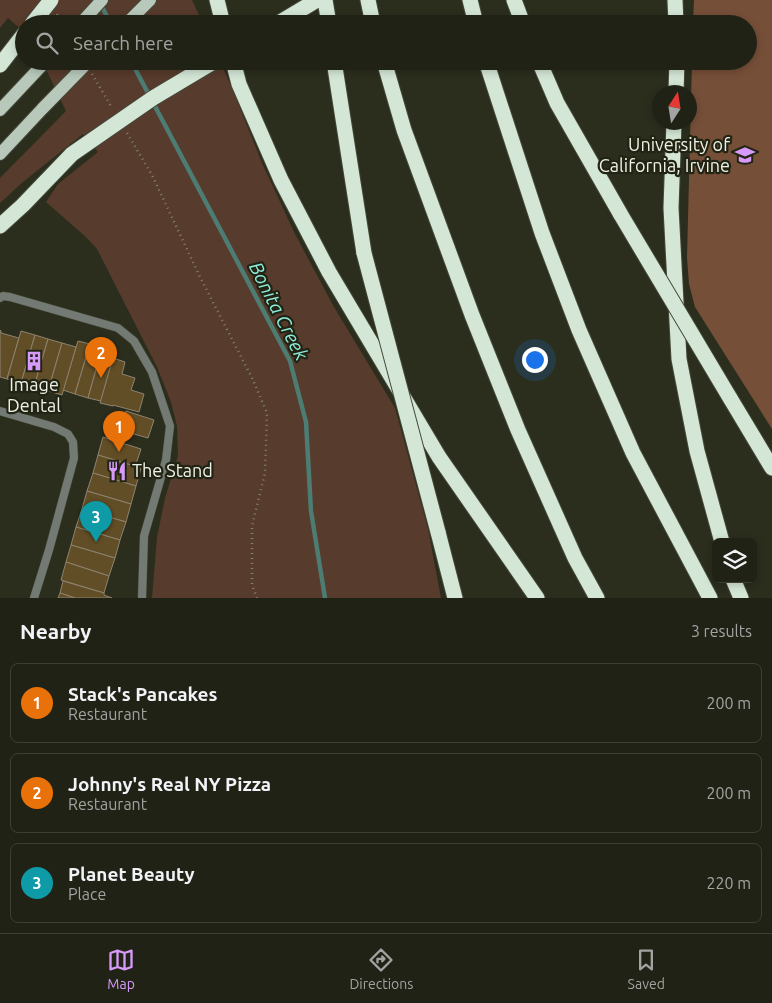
<!DOCTYPE html>
<style>
body{margin:0;font-family:Ubuntu,sans-serif;background:#2d2f23;color:#f1f3f6}
.controls{position:absolute;right:15px;bottom:15px;display:grid;overflow:hidden;border-radius:8px;box-shadow:0 2px 8px #0003}
.controls button{width:45px;height:45px;display:grid;place-items:center;padding:0;border:0;border-bottom:1px solid #3d3f35;background:#202216;color:#f1f3f6;font:25px sans-serif}
.compass{position:absolute;left:652px;top:85px;width:45px;height:45px;border-radius:50%;background:#202216;box-shadow:0 2px 8px #0003;rotate:12deg}
.you{position:absolute;left:534px;top:359px;width:18px;height:18px;margin:-12px;border:4px solid #fff;border-radius:50%;background:#1a73e8;box-shadow:0 0 0 8px #1a73e833}
.badge{display:grid;place-items:center;width:32px;height:32px;border-radius:50%;background:#d69bfa;color:#fff;font-size:16px;font-weight:700}
.pin{position:absolute;translate:-50% -41px;filter:drop-shadow(0 1px 2px #0008)}
.pin::after{content:'';position:absolute;top:26px;width:18px;height:15px;background:inherit;clip-path:polygon(0 0,100% 0,50% 100%)}
.list{margin:0;padding:0;list-style:none}
h2{display:flex;justify-content:space-between;align-items:center;height:65px;margin:0;padding:0 20px;font-size:21px}
h2 small{font-size:16px;font-weight:400;color:#a2a4a1}
.list li{display:grid;grid-template-columns:32px 1fr auto;gap:15px;align-items:center;box-sizing:border-box;height:80px;margin:0 10px 10px;padding:0 10px;border:1px solid #3d3f35;border-radius:8px}
.list b{display:block;font-size:19px;white-space:nowrap}
.list p{margin:0;font-size:16px;white-space:nowrap;color:#a2a4a1}
.list em{font-size:16px;font-style:normal;color:#a2a4a1}
.icon{flex:none;width:28px;height:28px;fill:none;stroke:currentColor;stroke-width:2;stroke-linecap:round;stroke-linejoin:round}
.map{position:relative;flex:none;width:772px;height:598px;overflow:hidden}
.search{position:absolute;background:#202216;box-shadow:0 2px 8px #0003;left:15px;right:15px;top:15px;height:55px;display:flex;align-items:center;gap:12px;box-sizing:border-box;padding:0 18px;border-radius:28px;color:#a2a4a1;font-size:19px}
.sheet{height:335px;background:#202216}
nav{display:flex;justify-content:space-around;align-items:center;box-sizing:border-box;height:70px;border-top:1px solid #3d3f35;background:#202216;font-size:14px;color:#a2a4a1}
nav a{display:grid;justify-items:center;gap:2px}
nav .on{color:#d69bfa}
.map>svg:first-child{display:block}
.green{fill:#573b2c}
.forest{fill:#764f39}
.lines{fill:none;stroke-linecap:round;stroke-linejoin:round}
.stream{stroke:#4d7c73;stroke-width:4.5}
.building{fill:#624e26;stroke:#8d8370}
.service-casing{stroke:#464939;stroke-width:9}
.primary-casing{stroke:#464939;stroke-width:14}
.motorway-casing{stroke:#464939;stroke-width:17}
.path{stroke:#818475;stroke-width:2.5;stroke-dasharray:1 4;stroke-linecap:butt}
.service{stroke:#727a73;stroke-width:8}
.primary{stroke:#b8c8bb;stroke-width:12}
.motorway{stroke:#d4e7d7;stroke-width:15}
.primary-bridge-casing{stroke:#464939;stroke-width:14;stroke-linecap:butt}
.motorway-bridge-casing{stroke:#464939;stroke-width:17;stroke-linecap:butt}
.primary-bridge{stroke:#b8c8bb;stroke-width:12}
.motorway-bridge{stroke:#d4e7d7;stroke-width:15}
.labels{text-anchor:middle;stroke-width:4.5;stroke-linejoin:round;paint-order:stroke}
.poi-label{font-size:18px;fill:#eff1e6;stroke:#222413;text-anchor:end}
.water-label{font-size:19px;font-style:italic;fill:#8fedde;stroke:#222413}
</style>
<div class="map">
<svg width="772" height="598" viewBox="0 0 772 598">
<rect width="100%" height="100%" fill="#2b2e1d"/>
<!-- green -->
<g class="green">
<polygon points="0,0 192,0 203,24 24,24 24,32 8,18 0,28"/>
<polygon points="42,61 220,61 234,93 262,163 295,234 334,307 395,408 428,529 441,598 152,598 157,537 165,498 178,456 177,426 171,402 157,367 97,249 86,237 46,202 58,184 98,152 83,134 23,182 0,203 0,178 66,111"/>
</g>
<!-- forest -->
<polygon class="forest" points="694,0 772,0 772,429 695,307 689,284 687,258 692,61 748,61 748,24 693,24"/>
<g class="lines">
<!-- stream -->
<g class="stream">
<polyline points="101,5 111,24"/>
<polyline points="131,61 290,361 306,422 311,511 325,598"/>
</g>
</g>
<!-- building -->
<g class="building">
<polygon points="0,330 1,331 1,333 19,338 7,379 0,377"/>
<polygon points="21,331 35,335 21,383 7,379"/>
<polygon points="35,335 48,339 34,387 21,383"/>
<polygon points="48,339 62,343 48,391 34,387"/>
<polygon points="78,341 90,344 75,394 63,390"/>
<polygon points="62,343 76,347 62,395 48,391"/>
<polygon points="90,344 102,348 88,398 75,394"/>
<polygon points="102,348 115,351 101,401 88,398"/>
<polygon points="113,358 125,362 122,374 135,378 131,390 144,394 139,412 113,405 113,406 100,403"/>
<polygon points="126,411 154,420 148,438 120,430"/>
<polygon points="103,437 141,449 135,467 98,455"/>
<polygon points="98,455 141,468 136,486 93,473"/>
<polygon points="93,473 136,486 131,504 87,491"/>
<polygon points="87,491 131,504 126,522 82,509"/>
<polygon points="82,509 126,522 120,540 76,527"/>
<polygon points="76,527 120,540 115,558 71,545"/>
<polygon points="71,545 115,558 109,576 66,562"/>
<polygon points="66,562 109,576 104,593 61,580"/>
<polygon points="63,581 104,593 104,595 112,598 75,598 60,593"/>
<polygon points="60,593 75,598 58,598"/>
</g>
<g class="lines">
<defs>
<g id="service">
<polyline points="0,298 3,296 10,297 118,328 134,341 152,372 170,426 166,460 144,536 142,598"/>
<polyline points="0,411 54,427 68,434 73,442 74,458 49,550 34,598"/>
</g>
<g id="primary">
<polyline points="80,24 102,0"/>
<polyline points="126,24 150,0"/>
<polyline points="0,110 46,61"/>
<polyline points="0,154 43,108"/>
</g>
<g id="motorway">
<polyline points="217,0 223,24"/>
<polyline points="325,0 329,24"/>
<polyline points="368,0 373,24"/>
<polyline points="470,0 476,24"/>
<polyline points="514,0 523,24"/>
<polyline points="675,0 676,24"/>
<polyline points="277,24 317,0"/>
<polyline points="233,61 239,84 281,180 329,272 439,457 537,598"/>
<polyline points="334,61 364,253"/>
<polyline points="384,61 404,130 472,315 518,430 575,558 597,598"/>
<polyline points="486,61 542,233 579,330 633,453 710,598"/>
<polyline points="539,61 557,103 621,215"/>
<polyline points="0,65 24,34"/>
<polyline points="676,92 677,61"/>
<polyline points="674,122 671,208 679,359 697,451 722,542"/>
<polyline points="0,226 23,205 72,154"/>
<polyline points="730,398 772,468"/>
<polyline points="438,532 455,598"/>
<polyline points="733,579 741,598"/>
</g>
</defs>
<!-- service casing -->
<use href="#service" class="service-casing"/>
<!-- primary casing -->
<use href="#primary" class="primary-casing"/>
<!-- motorway casing -->
<use href="#motorway" class="motorway-casing"/>
<!-- path -->
<g class="path">
<polyline points="57,14 62,24"/>
<polyline points="92,74 112,108"/>
<polyline points="127,133 152,175 200,277 253,380 267,413 265,473 252,526 252,585 257,598"/>
</g>
<!-- service -->
<use href="#service" class="service"/>
<!-- primary -->
<use href="#primary" class="primary"/>
<!-- motorway -->
<use href="#motorway" class="motorway"/>
<defs>
<polyline id="primary-bridge" points="43,108 89,61"/>
<g id="motorway-bridge">
<polyline points="32,24 51,0"/>
<polyline points="72,154 153,98 215,61"/>
<polyline points="621,215 730,398"/>
<polyline points="364,253 438,532"/>
</g>
</defs>
<!-- primary-bridge casing -->
<use href="#primary-bridge" class="primary-bridge-casing"/>
<!-- motorway-bridge casing -->
<use href="#motorway-bridge" class="motorway-bridge-casing"/>
<!-- primary-bridge -->
<use href="#primary-bridge" class="primary-bridge"/>
<!-- motorway-bridge -->
<use href="#motorway-bridge" class="motorway-bridge"/>
</g>
<!-- icons -->
<defs>
<symbol id="university-bare" viewBox="-9 -9 18 18"><path d="M0-5L7-2L0 1L-7-2ZM-4 1L0 2.5L4 1V4Q0 6-4 4Z" fill="#d69bfa" stroke="#222413" stroke-width="2.5" paint-order="stroke"/></symbol>
<symbol id="building-bare" viewBox="-9 -9 18 18"><path d="M-4-6H4V6H1V3H-1V6H-4ZM-2.5-4.3h1.7v1.8h-1.7ZM.8-4.3h1.7v1.8H.8ZM-2.5-1h1.7V.8h-1.7ZM.8-1h1.7V.8H.8Z" fill="#d69bfa" stroke="#222413" stroke-width="2.5" paint-order="stroke"/></symbol>
<symbol id="restaurant-bare" viewBox="-9 -9 18 18"><path d="M-5-6h1v4h1v-4h1v4h1v-4h1v5L-1.5 .5V6h-2V.5L-5-1ZM5-6V6H3V1.5H1.5Q1.5-4 5-6Z" fill="#d69bfa" stroke="#222413" stroke-width="2.5" paint-order="stroke"/></symbol>
</defs>
<g fill-rule="evenodd">
<use href="#university-bare" x="731" y="141" width="28" height="28"/>
<use href="#building-bare" x="20" y="347" width="28" height="28"/>
<use href="#restaurant-bare" x="103" y="457" width="28" height="28"/>
</g>
<g class="labels">
<!-- poi labels -->
<g class="poi-label">
<text x="730" y="151">University of<tspan x="730" dy="21">California, Irvine</tspan></text>
<text x="34" y="391" text-anchor="middle">Image<tspan x="34" dy="21">Dental</tspan></text>
<text x="132" y="477" text-anchor="start">The Stand</text>
</g>
<!-- water labels -->
<g class="water-label">
<text transform="translate(279 311) rotate(63)" y="7">Bonita Creek</text>
</g>
</g>
</svg>
<div class="controls">
<button><svg class="icon" aria-label="layers" viewBox="0 0 24 24"><path d="M12 4l9 5-9 5-9-5zM3 14l9 5 9-5"/></svg></button>
</div>
<svg class="compass" viewBox="-18 -18 36 36"><path d="M0-13l5 13h-10z" fill="#e53935"/><path d="M0 13l5-13h-10z" fill="#a2a4a1"/></svg>
<div class="you"></div>
<div class="pin badge" style="left:119px;top:452px;background:#e8710a">1</div>
<div class="pin badge" style="left:101px;top:378px;background:#e8710a">2</div>
<div class="pin badge" style="left:96px;top:542px;background:#0f9aa8">3</div>
<div class="search"><svg class="icon" aria-label="search" viewBox="0 0 24 24"><circle cx="10" cy="10" r="6"/><path d="M15 15l6 6"/></svg>Search here</div>
</div>
<section class="sheet">
<h2>Nearby<small>3 results</small></h2>
<ul class="list">
<li><span class="badge" style="background:#e8710a">1</span><div><b>Stack's Pancakes</b><p>Restaurant</p></div><em>200 m</em></li>
<li><span class="badge" style="background:#e8710a">2</span><div><b>Johnny's Real NY Pizza</b><p>Restaurant</p></div><em>200 m</em></li>
<li><span class="badge" style="background:#0f9aa8">3</span><div><b>Planet Beauty</b><p>Place</p></div><em>220 m</em></li>
</ul>
</section>
<nav>
<a class="on"><svg class="icon" aria-label="map" viewBox="0 0 24 24"><path d="M3 6l6-2 6 2 6-2v14l-6 2-6-2-6 2zM9 4v14M15 6v14"/></svg>Map</a>
<a><svg class="icon" aria-label="directions" viewBox="0 0 24 24"><path d="M12 3l9 9-9 9-9-9zM9 14v-3h6M13 9l2 2-2 2"/></svg>Directions</a>
<a><svg class="icon" aria-label="saved" viewBox="0 0 24 24"><path d="M7 4h10v16l-5-4-5 4z"/></svg>Saved</a>
</nav>
